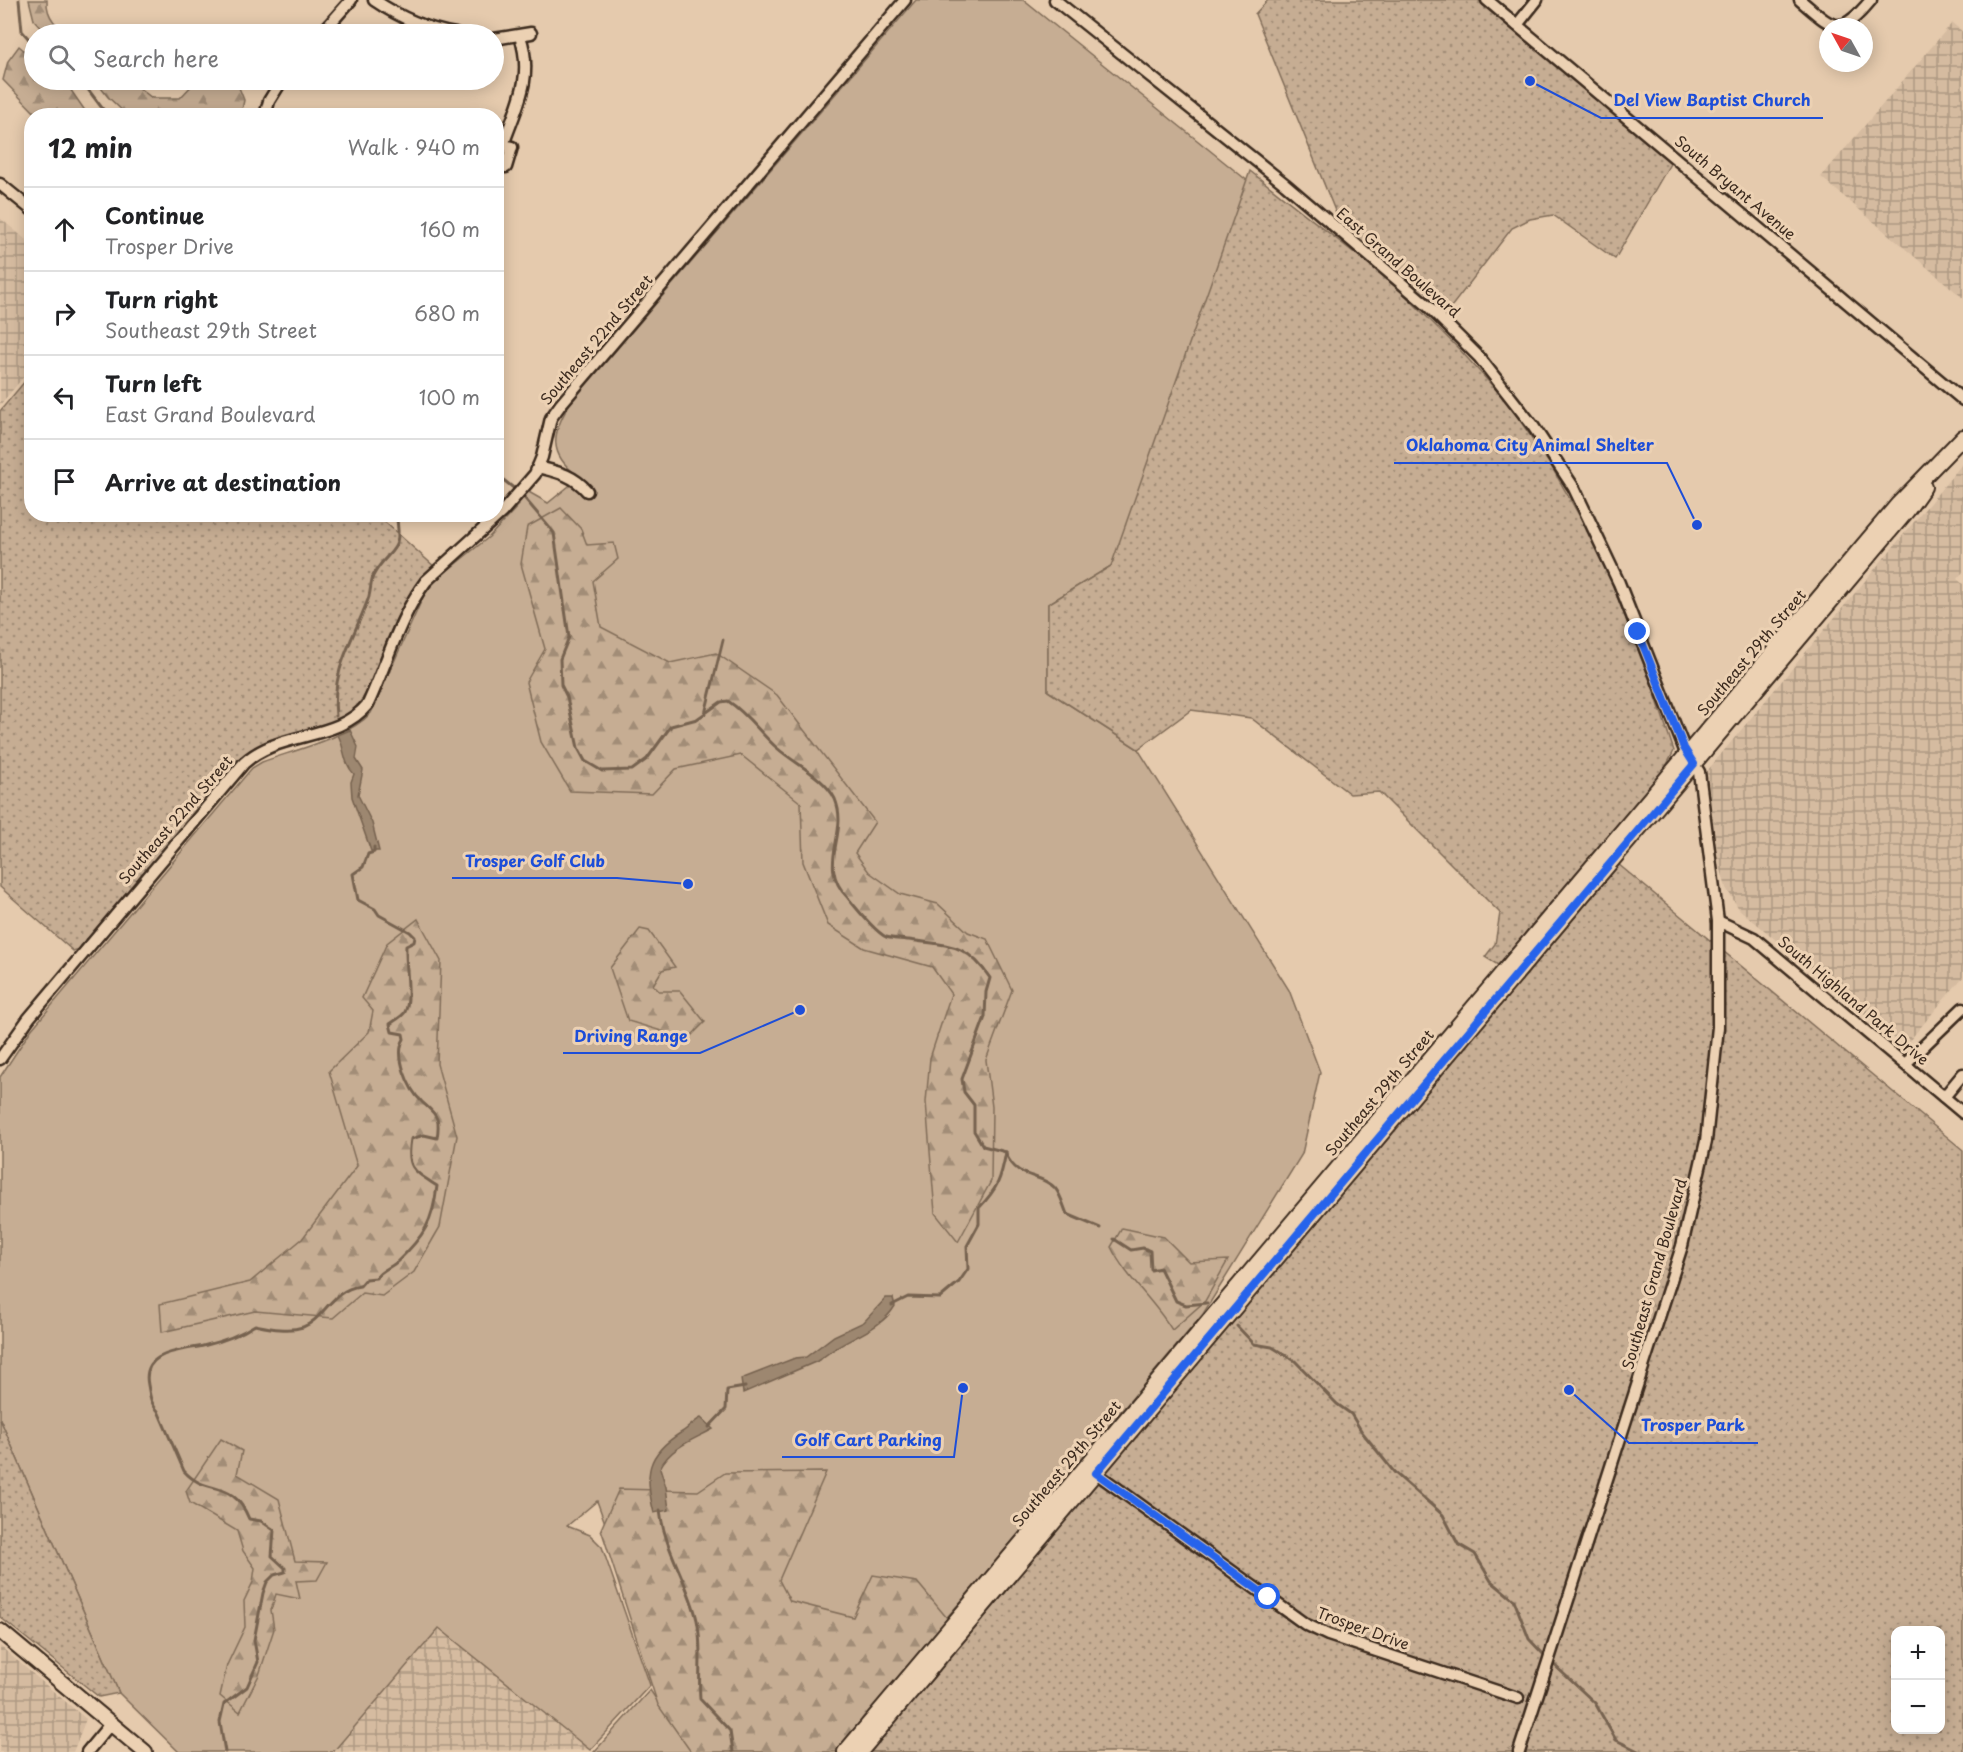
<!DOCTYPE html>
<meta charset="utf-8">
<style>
body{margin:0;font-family:"Playpen Sans",sans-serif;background:#f6f6f6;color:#202124}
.controls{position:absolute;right:18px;bottom:18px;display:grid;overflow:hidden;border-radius:12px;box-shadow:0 3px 15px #0003}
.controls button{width:54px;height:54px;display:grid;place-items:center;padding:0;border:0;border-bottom:2px solid #e0e0e0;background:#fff;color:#202124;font:30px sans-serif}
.compass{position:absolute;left:1819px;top:18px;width:54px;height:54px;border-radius:50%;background:#fff;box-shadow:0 3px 15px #0003;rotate:310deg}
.stop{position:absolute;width:18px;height:18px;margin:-14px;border:4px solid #2563eb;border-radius:50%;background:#fff}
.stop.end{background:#2563eb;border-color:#fff;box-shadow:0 2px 6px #0008}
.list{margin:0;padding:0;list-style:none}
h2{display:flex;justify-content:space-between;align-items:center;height:78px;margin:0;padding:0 24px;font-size:26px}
h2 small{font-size:20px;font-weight:400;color:#757577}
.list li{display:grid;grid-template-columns:39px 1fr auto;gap:18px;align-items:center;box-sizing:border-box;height:84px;padding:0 24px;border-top:2px solid #e0e0e0}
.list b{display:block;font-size:22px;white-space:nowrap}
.list p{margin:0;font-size:20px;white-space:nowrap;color:#757577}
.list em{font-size:20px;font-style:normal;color:#757577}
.icon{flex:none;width:33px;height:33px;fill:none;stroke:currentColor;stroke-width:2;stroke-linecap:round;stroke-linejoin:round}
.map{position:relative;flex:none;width:1963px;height:1752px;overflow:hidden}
.search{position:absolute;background:#fff;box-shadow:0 3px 15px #0003;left:24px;top:24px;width:480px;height:66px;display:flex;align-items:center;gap:15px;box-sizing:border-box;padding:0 21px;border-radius:33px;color:#757577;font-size:22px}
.panel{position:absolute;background:#fff;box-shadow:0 3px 15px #0003;left:24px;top:108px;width:480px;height:414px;border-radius:24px}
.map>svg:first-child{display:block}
.industrial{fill:url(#industrial-grid)}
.green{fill:#c6ad93;stroke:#806c58;stroke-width:1.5}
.forest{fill:url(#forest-firs);stroke:#806c58;stroke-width:1.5}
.park{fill:url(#park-dots);stroke:#806c58;stroke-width:1.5;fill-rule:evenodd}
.water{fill:#9d8770;stroke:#76624f;stroke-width:1.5}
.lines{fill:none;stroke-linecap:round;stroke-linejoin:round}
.stream{stroke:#76624f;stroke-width:3}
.minor-casing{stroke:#3b2a1e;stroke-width:15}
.major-casing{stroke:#3b2a1e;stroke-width:18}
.minor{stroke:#ecd1b3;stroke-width:10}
.major{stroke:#ecd1b3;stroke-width:14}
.route{stroke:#2563eb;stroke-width:8}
.labels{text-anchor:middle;stroke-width:6;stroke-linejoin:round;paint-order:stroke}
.street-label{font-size:15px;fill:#3b2a1e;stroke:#ecd1b3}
.leader{fill:none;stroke:#1d4ed8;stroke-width:2}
.callout-dot{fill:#1d4ed8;stroke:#ecd1b3;stroke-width:2}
.callout-label{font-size:16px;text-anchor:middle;font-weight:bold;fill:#1d4ed8;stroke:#ecd1b3;stroke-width:6;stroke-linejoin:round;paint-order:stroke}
</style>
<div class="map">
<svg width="1963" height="1752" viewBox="0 0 1963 1752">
<defs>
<pattern id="industrial-grid" width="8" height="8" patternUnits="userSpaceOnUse" patternTransform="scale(1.5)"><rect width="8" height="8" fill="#d5bba0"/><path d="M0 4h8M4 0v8" fill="none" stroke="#ae9882"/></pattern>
<pattern id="forest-firs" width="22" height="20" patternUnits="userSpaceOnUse" patternTransform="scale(1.5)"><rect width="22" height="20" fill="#c6ad93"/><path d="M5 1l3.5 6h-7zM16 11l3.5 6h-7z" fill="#a28d77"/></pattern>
<pattern id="park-dots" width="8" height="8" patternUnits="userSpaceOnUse" patternTransform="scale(1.5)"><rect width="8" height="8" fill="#c6ad93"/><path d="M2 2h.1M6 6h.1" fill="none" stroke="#a28d77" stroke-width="1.8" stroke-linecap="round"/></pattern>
</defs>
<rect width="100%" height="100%" fill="#e5caad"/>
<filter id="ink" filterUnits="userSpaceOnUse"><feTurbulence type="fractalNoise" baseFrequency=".0167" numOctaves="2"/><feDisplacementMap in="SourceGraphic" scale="12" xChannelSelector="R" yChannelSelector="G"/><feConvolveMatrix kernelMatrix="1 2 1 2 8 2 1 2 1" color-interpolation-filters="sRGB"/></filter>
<g filter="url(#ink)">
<!-- industrial -->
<g class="industrial">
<polygon points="1952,23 1963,32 1963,298 1821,177"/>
<polygon points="0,218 31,244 32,367 0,405"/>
<polygon points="1963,463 1963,572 1957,579 1963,584 1963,977 1904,1047 1739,909 1726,888 1718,858 1707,771"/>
<polygon points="439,1628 590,1750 333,1752"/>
<polygon points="0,1646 86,1719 73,1752 0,1752"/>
</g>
<!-- green -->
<path class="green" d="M916 0H1023L1295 219 1111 566 1048 604V691L1138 749 1289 990 1320 1072 1302 1154 1203 1314 977 1583 829 1752H594L650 1690 684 1741 597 1501 567 1526 590 1535 602 1547 650 1685 590 1750 439 1628 333 1752H179L119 1693 0 1419V1077L31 1030 252 768 262 762C294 750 348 738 371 713L424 595 437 579 489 537 519 505 518 501 527 491 548 503 569 486 577 475C548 454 552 433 569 405Z"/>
<!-- forest -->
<g class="forest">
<path d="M29 0H47C46 16 57 30 73 34H47L34 20Z"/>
<polygon points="19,46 34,59 34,80 64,80 88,115 37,115 3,80 8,61"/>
<polygon points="95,80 129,80 152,98 180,98 197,80 236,80 244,100 241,115 127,115 108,97"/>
<polygon points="561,508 581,529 587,545 614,543 618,559 593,581 601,627 670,663 716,653 777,695 875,822 855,853 869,872 900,894 938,904 968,932 987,939 1012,990 986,1060 992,1107 991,1181 958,1242 935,1213 926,1102 930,1058 951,994 932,967 864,948 828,925 803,862 801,803 741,755 676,769 652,794 570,791 541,742 526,682 545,649 521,564 527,527"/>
<polygon points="418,919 441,961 437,1064 457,1136 440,1227 414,1272 382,1296 362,1293 333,1318 255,1311 162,1332 160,1304 250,1282 302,1239 357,1166 329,1071 369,1032 373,1011 362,998 387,943"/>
<polygon points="640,929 649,931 675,967 662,970 653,985 659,991 680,991 705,1022 688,1039 628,1021 610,968"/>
<path d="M1122 1228 1164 1237 1189 1262 1228 1260 1205 1301 1172 1330C1154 1300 1126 1278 1111 1247Z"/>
<polygon points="221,1439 242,1451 237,1474 279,1499 295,1561 327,1562 317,1580 296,1581 300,1599 276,1594 271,1610 274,1629 259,1675 240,1712 220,1696 227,1665 245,1627 244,1601 253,1582 255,1568 243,1551 237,1531 190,1503 186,1491"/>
<polygon points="826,1472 779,1580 790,1601 853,1617 873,1575 917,1582 982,1660 1084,1752 691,1752 658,1705 601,1529 619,1489 698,1491 725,1473"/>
</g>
<!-- park -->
<g class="park">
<polygon points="1268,0 1478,0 1671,162 1615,259 1553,215 1530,219 1512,228 1445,315 1340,223 1255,14"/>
<polygon points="1250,171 1394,284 1460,350 1508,403 1551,466 1599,550 1654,691 1674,751 1662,774 1498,965 1485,957 1495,944 1500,913 1379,792 1350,794 1251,718 1191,710 1138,749 1048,691 1048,604 1111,566"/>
<path d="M31 374 32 514 377 515 437 569C423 581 411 593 401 610 384 639 376 691 351 712 328 731 277 736 248 752L80 949 73 951 0 887V411Z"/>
<path d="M1618 864 1963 1150V1752H870ZM1896 1630H1940V1730H1896Z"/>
<polygon points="0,1419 119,1693 99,1697 0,1617"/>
</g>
<!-- water -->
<g class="water">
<path d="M350 730 358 747 356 759 363 770 358 795 372 823 379 851H371L352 797 351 782 354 774C343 763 345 748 338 735Z"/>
<path d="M886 1298H893L895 1306C879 1333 842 1339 820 1360L743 1393 741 1379 795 1358 806 1357 834 1336 864 1322Z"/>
<path d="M701 1418 713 1429C693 1440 671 1447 660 1468L666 1487 669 1510 654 1513C644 1474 646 1454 682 1432 689 1428 694 1421 701 1418Z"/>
</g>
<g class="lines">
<!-- stream -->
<g class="stream">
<polyline points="19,0 22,31 34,45"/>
<polyline points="81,80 108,116"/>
<polyline points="496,474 516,490"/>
<path d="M521 494 554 533 569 637 560 659 561 685 567 697 578 748 585 761 602 771 632 770 647 759 671 726 697 719 721 702 728 701C748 714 760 733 777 748 795 764 824 777 835 799 850 835 815 864 848 898 856 908 876 932 886 937 892 939 903 939 909 940 949 946 966 942 990 978L986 992 985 1017 962 1079 964 1092 974 1105V1131L983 1146 1006 1152"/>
<polyline points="705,714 723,640"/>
<path d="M336 716C331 671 352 642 367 602 371 594 370 584 373 576 388 547 404 556 396 514"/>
<path d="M1006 1154C1018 1181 1039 1172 1055 1188 1061 1195 1063 1205 1067 1214L1100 1228"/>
<polyline points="1114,1239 1131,1250 1143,1248 1150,1251 1151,1270 1160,1268 1176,1301 1186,1305 1207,1303"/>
<path d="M892 1305 908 1297 940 1298 959 1282 968 1269 967 1246 979 1224V1208C998 1188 1001 1179 1006 1152"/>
<polyline points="1237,1326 1254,1344 1272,1347 1295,1361 1337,1404 1351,1414 1362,1432 1394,1472 1443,1515 1458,1544 1475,1554 1491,1581 1514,1600 1529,1639 1546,1657"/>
<polyline points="709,1427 726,1409 727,1390 745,1387"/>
<path d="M660 1510C664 1549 688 1582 697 1620 703 1647 698 1672 700 1699L730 1731 733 1752"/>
<polyline points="1551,1662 1595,1703 1616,1740 1640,1752"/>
<path d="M225 1752 220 1722 224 1704 247 1687 258 1662 254 1640 263 1593 267 1582 274 1575 285 1572V1568L272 1556 274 1530 261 1521 249 1519C232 1477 207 1497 184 1471L158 1411C150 1403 150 1395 148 1385 141 1351 180 1351 203 1346 220 1342 240 1335 255 1325 270 1328 288 1332 303 1327 323 1320 331 1290 360 1286L366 1279 376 1278C382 1269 391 1268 398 1261 424 1236 433 1222 437 1186 414 1171 406 1169 411 1139L424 1135 437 1138C438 1132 439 1124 437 1119 434 1111 427 1107 422 1102 408 1089 394 1055 404 1039L403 1034 392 1032 390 1024C394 1021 403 1016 405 1012 412 999 405 964 406 946L414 942 415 937 410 932 379 915 375 909 358 900 353 874 363 867 368 854 374 852V847"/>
</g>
<defs>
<g id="minor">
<path d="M374 0C399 17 426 29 455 34"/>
<polyline points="1055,0 1285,184 1427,305 1479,357 1533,426 1574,488 1619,583 1684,748 1699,772 1718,921 1718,1027 1706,1141 1682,1246 1519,1752"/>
<polyline points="1487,0 1963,400"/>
<path d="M1800 0C1834 29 1839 38 1871 0"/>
<polyline points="1517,25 1537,0"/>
<polyline points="321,34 351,0"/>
<polyline points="494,39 531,33"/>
<polyline points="265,116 269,101 282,80"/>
<path d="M503 145C517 105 534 78 520 36"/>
<polyline points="496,164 506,167 512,147 497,143"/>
<polyline points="0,184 32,210"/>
<path d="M538 467C558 472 573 475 587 491"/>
<polyline points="1718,921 1754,938 1963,1113"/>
<path d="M0 1059 29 1018 244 763C280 730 337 742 368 704 387 663 399 617 426 581L502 512 535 474 542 457 551 418 561 404 905 0"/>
<polyline points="1905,1064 1963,1008"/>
<polyline points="1944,1097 1963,1074"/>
<polyline points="1096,1473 1305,1624 1328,1635 1518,1698"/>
<polyline points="87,1752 111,1723"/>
</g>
<g id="major">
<polyline points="0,1631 145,1752"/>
<polyline points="845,1752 1898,504 1963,437"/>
<polyline points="860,1752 1907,511 1924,487"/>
</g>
</defs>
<!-- minor casing -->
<use href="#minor" class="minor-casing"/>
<!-- major casing -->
<use href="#major" class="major-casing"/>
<!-- minor -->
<use href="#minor" class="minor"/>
<!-- major -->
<use href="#major" class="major"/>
</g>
</g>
<g class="lines" filter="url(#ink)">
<!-- route -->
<polyline class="route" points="1268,1597 1096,1473 1694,764 1684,748 1638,632"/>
</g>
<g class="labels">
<!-- street labels -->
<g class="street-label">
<text transform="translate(1735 188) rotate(40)" y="5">South Bryant Avenue</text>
<text transform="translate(1398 263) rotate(41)" y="5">East Grand Boulevard</text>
<text transform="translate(597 340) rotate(-50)" y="5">Southeast 22nd Street</text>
<text transform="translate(1752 653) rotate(-50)" y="5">Southeast 29th Street</text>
<text transform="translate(176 820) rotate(-49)" y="5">Southeast 22nd Street</text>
<text transform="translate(1853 1001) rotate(40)" y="5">South Highland Park Drive</text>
<text transform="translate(1380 1093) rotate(-50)" y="5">Southeast 29th Street</text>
<text transform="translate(1655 1274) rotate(-74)" y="5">Southeast Grand Boulevard</text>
<text transform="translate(1067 1464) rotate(-50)" y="5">Southeast 29th Street</text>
<text transform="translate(1363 1629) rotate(20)" y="5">Trosper Drive</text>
</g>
</g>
<!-- callouts -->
<path class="leader" d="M1530 81L1601 118H1823M1697 525L1667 463H1394M688 884L617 878H452M800 1010L700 1053H563M1569 1390L1629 1443H1758M963 1388L954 1457H782"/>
<g class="callout-dot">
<circle cx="1530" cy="81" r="6"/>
<circle cx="1697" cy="525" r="6"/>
<circle cx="688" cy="884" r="6"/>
<circle cx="800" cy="1010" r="6"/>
<circle cx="1569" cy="1390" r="6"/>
<circle cx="963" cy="1388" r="6"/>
</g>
<g class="callout-label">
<text x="1712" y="106">Del View Baptist Church</text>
<text x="1530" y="451">Oklahoma City Animal Shelter</text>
<text x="535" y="867">Trosper Golf Club</text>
<text x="631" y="1042">Driving Range</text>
<text x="1693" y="1431">Trosper Park</text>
<text x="868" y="1446">Golf Cart Parking</text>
</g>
</svg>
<div class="controls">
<button>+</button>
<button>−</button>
</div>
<svg class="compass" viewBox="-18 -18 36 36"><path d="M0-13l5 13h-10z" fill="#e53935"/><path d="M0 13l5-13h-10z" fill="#757577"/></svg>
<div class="stop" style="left:1268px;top:1597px"></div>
<div class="stop end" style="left:1638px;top:632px"></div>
<div class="search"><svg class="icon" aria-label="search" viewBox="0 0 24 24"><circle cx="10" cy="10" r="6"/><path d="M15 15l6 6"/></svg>Search here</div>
<section class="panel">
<h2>12 min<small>Walk · 940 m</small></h2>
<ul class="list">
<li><svg class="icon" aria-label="ahead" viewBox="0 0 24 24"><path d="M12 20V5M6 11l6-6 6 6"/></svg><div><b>Continue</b><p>Trosper Drive</p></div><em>160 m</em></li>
<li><svg class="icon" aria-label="right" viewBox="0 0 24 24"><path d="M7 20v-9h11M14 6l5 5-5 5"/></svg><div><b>Turn right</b><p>Southeast 29th Street</p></div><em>680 m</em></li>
<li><svg class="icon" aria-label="left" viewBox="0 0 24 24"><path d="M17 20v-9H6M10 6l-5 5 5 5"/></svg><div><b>Turn left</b><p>East Grand Boulevard</p></div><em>100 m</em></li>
<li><svg class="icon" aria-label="arrive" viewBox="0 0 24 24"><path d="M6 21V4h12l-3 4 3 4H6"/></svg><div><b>Arrive at destination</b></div></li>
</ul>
</section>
</div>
